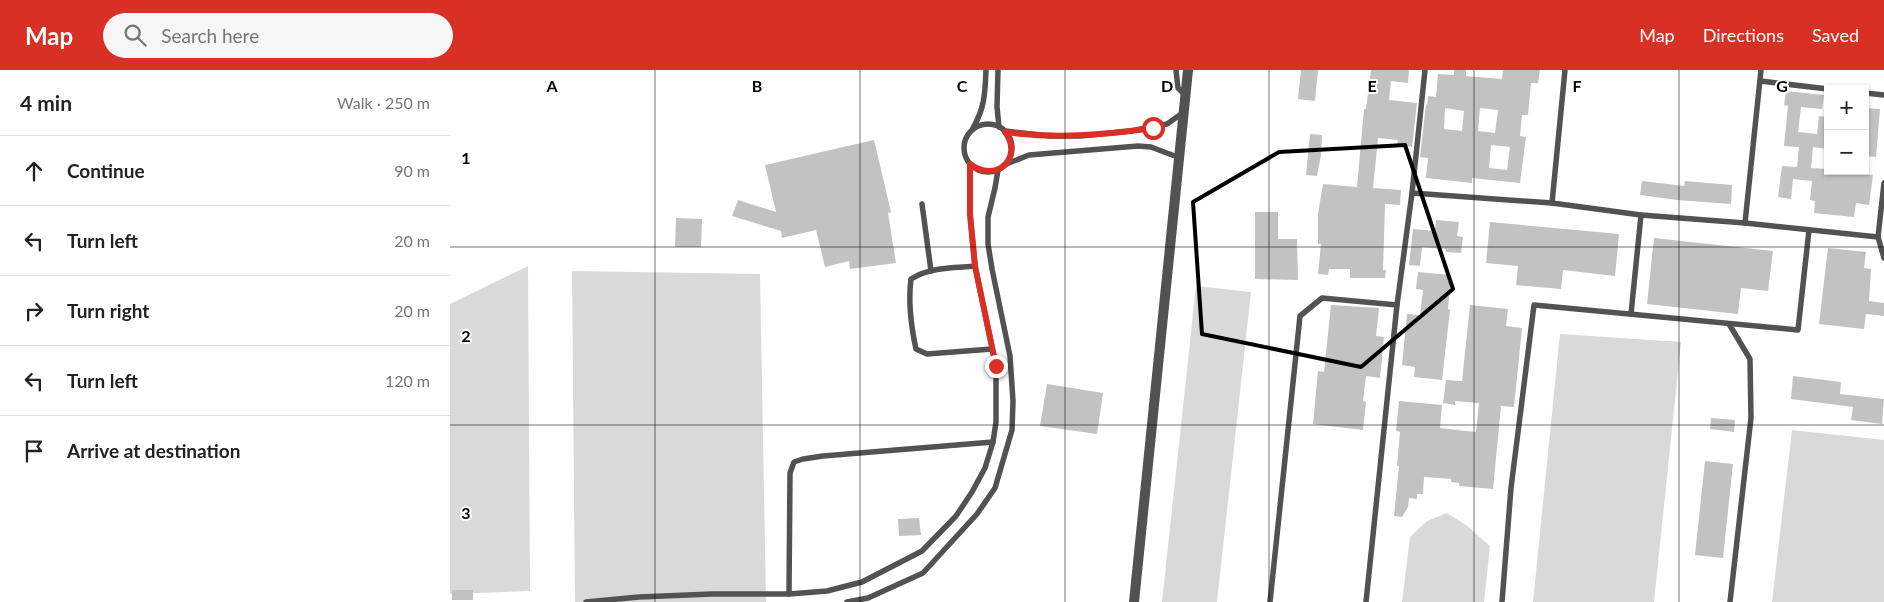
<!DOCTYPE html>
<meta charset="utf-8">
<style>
body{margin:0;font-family:Lato,sans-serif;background:#f6f6f6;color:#222}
.controls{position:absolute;right:15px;top:15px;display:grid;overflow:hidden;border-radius:0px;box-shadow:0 1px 4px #0004}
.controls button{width:45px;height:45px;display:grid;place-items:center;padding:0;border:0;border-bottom:1px solid #e0e0e0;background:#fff;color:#222;font:25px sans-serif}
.stop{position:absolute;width:15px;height:15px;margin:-11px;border:4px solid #d93025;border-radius:50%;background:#fff}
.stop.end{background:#d93025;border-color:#fff;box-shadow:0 1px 5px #0008}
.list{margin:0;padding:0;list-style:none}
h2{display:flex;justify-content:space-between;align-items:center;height:65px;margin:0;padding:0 20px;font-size:21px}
h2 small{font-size:16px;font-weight:400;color:#767676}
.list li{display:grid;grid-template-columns:32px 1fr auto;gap:15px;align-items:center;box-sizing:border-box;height:70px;padding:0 20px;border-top:1px solid #e0e0e0}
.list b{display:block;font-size:19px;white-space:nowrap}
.list em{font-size:16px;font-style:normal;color:#767676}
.icon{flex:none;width:28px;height:28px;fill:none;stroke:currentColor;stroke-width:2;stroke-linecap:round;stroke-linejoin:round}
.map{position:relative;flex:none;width:1434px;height:532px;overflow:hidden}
header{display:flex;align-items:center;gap:30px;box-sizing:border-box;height:70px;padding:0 25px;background:#d93025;color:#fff}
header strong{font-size:24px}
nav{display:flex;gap:28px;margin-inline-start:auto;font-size:18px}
.search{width:350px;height:45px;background:#f6f6f6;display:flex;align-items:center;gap:12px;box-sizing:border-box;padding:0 18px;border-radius:28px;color:#767676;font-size:19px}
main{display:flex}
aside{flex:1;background:#fff}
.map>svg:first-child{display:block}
.green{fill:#d9d9d9}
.building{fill:#c2c2c2;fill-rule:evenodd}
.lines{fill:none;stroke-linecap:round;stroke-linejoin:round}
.service{stroke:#525252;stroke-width:5.5}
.minor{stroke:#525252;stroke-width:10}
.route{stroke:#d93025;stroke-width:6}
.marked{fill:none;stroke:#000;stroke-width:4;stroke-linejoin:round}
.grid{fill:none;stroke:#000;stroke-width:1;stroke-opacity:0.55}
.grid-label{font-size:16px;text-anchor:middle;font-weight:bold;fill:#000;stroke:#fff;stroke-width:4;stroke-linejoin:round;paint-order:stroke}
</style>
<header>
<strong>Map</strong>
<div class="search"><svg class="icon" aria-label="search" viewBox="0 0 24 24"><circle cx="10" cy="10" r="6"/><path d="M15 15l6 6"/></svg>Search here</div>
<nav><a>Map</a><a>Directions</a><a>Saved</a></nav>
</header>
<main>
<aside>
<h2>4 min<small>Walk · 250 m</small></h2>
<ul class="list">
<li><svg class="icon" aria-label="ahead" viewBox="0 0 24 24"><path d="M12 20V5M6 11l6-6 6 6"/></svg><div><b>Continue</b></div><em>90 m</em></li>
<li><svg class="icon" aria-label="left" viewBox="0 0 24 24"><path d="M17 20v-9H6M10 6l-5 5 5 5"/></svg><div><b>Turn left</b></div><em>20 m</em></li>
<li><svg class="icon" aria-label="right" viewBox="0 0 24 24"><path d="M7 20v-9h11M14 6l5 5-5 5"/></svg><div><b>Turn right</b></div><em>20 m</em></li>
<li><svg class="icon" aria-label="left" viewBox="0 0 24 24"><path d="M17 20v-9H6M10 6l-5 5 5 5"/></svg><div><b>Turn left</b></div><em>120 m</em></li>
<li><svg class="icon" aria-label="arrive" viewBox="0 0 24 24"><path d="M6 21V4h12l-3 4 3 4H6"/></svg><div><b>Arrive at destination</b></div></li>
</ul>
</aside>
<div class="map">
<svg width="1434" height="532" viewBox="0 0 1434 532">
<rect width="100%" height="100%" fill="#fff"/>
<!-- green -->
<g class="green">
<polygon points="78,196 80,521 0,524 0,234"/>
<polygon points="122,201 310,204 316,532 125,532"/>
<polygon points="746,216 801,222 767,532 712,532"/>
<polygon points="1110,264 1231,272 1204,532 1083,532"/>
<polygon points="1342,360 1434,370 1434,532 1322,532"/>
<polygon points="997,443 1016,455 1040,476 1034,532 952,532 960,467 977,451"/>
</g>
<!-- building -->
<g class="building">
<polygon points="851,0 868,0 865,31 848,29"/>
<polygon points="921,0 959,0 958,13 941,11 939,30 967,33 962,77 947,75 948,70 928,68 923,118 951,120 950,135 935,134 933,200 936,200 935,208 900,208 900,199 879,199 878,205 868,204 871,174 868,174 868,144 873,114 907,117 914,39 916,39"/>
<path d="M1004 0H1016V6L1052 9 1053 0H1090L1088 13H1081L1078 45H1072L1070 66 1076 67 1070 113 1022 108V113L976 108 978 88 970 87 976 34 977 35 978 26 986 27 988 4 1004 5ZM995 38 1014 41 1012 61 994 59ZM1030 38 1048 40 1045 63 1028 61ZM1041 75 1060 77 1057 100 1039 98Z"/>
<polygon points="1336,21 1374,25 1372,39 1351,37 1348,62 1367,64 1369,46 1378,47 1378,79 1363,77 1361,98 1378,99 1378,101 1394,101 1394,103 1423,105 1419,135 1406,133 1404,147 1364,143 1365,131 1360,130 1362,111 1343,109 1341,129 1328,127 1332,96 1347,97 1349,77 1334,76 1338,36 1334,35"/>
<polygon points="1415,38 1430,39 1426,87 1415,86"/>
<polygon points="860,64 872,65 871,85 867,106 856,105"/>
<polygon points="424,70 441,142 438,143 446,193 400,199 399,191 375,197 366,160 332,168 331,161 282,146 288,130 326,142 315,95"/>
<polygon points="1192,111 1234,116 1235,111 1282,115 1281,134 1227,130 1190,125"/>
<polygon points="805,142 828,142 828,169 847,169 848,210 805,209"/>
<polygon points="226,148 252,149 251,177 225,177"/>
<polygon points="986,150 1009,152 1007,166 1013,167 1011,183 996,182 996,179 972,177 970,196 959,195 963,159 985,161"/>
<polygon points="1040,152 1169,164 1165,206 1113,200 1111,219 1066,215 1068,196 1036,193"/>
<polygon points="1204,168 1323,181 1318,221 1291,218 1288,244 1197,234"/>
<polygon points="1378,178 1416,182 1414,198 1421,199 1419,231 1434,233 1434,246 1416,244 1414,259 1369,254"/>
<polygon points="968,202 1001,205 998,239 1000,240 992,310 964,307 965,297 952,295 957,244 970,245 973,220 966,219"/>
<polygon points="881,235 929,238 926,266 934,267 930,308 916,306 913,331 916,332 913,360 863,354 868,301 874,302"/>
<polygon points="1020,235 1058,239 1056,256 1072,258 1064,337 1051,336 1043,419 1009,416 1009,413 1001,412 1001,409 974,407 973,424 967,424 967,429 959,428 958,437 952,447 944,446 949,396 947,396 950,362 946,361 949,331 992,335 990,358 1026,362 1029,333 1005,331 1005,335 993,333 996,310 1012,311"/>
<polygon points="1343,306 1391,312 1390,324 1434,329 1432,354 1401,350 1403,337 1341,329"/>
<polygon points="597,314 653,323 647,364 590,356"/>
<polygon points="1261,348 1285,350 1284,362 1260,359"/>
<polygon points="1255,391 1283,394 1273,488 1245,485"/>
<polygon points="469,448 471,465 449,466 448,449"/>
<rect x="2" y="520" width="21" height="10"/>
</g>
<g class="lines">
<!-- service -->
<g class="service">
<polyline points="548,0 547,37 549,57"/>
<polyline points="726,0 728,18 735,25"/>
<polyline points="1310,11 1378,19"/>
<polyline points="1415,23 1434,25"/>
<circle cx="538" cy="78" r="24"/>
<path d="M523 58C535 37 535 23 536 0"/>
<polyline points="555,61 600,66 631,66 681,61 717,54 734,42"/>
<polyline points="554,95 579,85 688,76 701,77 730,88"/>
<polyline points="1434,113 1428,167 1434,188"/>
<polyline points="962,123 1102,133 1191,145 1295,153 1428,167"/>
<polyline points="1102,133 1115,0"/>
<polyline points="472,134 481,201"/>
<polyline points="1295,153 1311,0"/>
<path d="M525 196C504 198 480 197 461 209 458 232 461 256 466 279L477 284 542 279"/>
<polyline points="1181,244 1191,145"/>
<polyline points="1279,254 1300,289 1301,348 1280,532"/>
<polyline points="339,524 340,403 344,392 353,389 373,386 543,372"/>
<polyline points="136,532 189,527 262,524 339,524 377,521 412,512 472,481 506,446 522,422 535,398 543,372 546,352 546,296 525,196 520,144 520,94"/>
<polyline points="397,532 418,528 473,503 527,444 545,418 562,360 563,331 560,286 542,199 538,174 538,147 545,118 548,100"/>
<polyline points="820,532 850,246 872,228 947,235"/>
<polyline points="916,532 947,235 962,123 975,0"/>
<polyline points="1052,532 1061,418 1084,235 1348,260 1359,160"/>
</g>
<!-- minor -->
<polyline class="minor" points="684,532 738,0"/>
</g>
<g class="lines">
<!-- route -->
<path class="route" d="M546 296 525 196 520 144V94C546 114 574 88 555 62 605 69 654 65 703 58"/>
</g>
<!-- marked area -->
<path class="marked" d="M955 75 1003 219 911 297 752 264 743 132 829 82Z"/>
<!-- grid -->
<path class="grid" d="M205 0V532M410 0V532M615 0V532M819 0V532M1024 0V532M1229 0V532M0 177H1434M0 355H1434"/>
<g class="grid-label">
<text x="102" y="22">A</text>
<text x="307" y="22">B</text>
<text x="512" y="22">C</text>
<text x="717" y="22">D</text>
<text x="922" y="22">E</text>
<text x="1127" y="22">F</text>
<text x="1332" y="22">G</text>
<text x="16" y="94">1</text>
<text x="16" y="272">2</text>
<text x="16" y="449">3</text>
</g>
</svg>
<div class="controls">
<button>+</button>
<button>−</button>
</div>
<div class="stop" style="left:703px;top:58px"></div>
<div class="stop end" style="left:546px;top:296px"></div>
</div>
</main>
